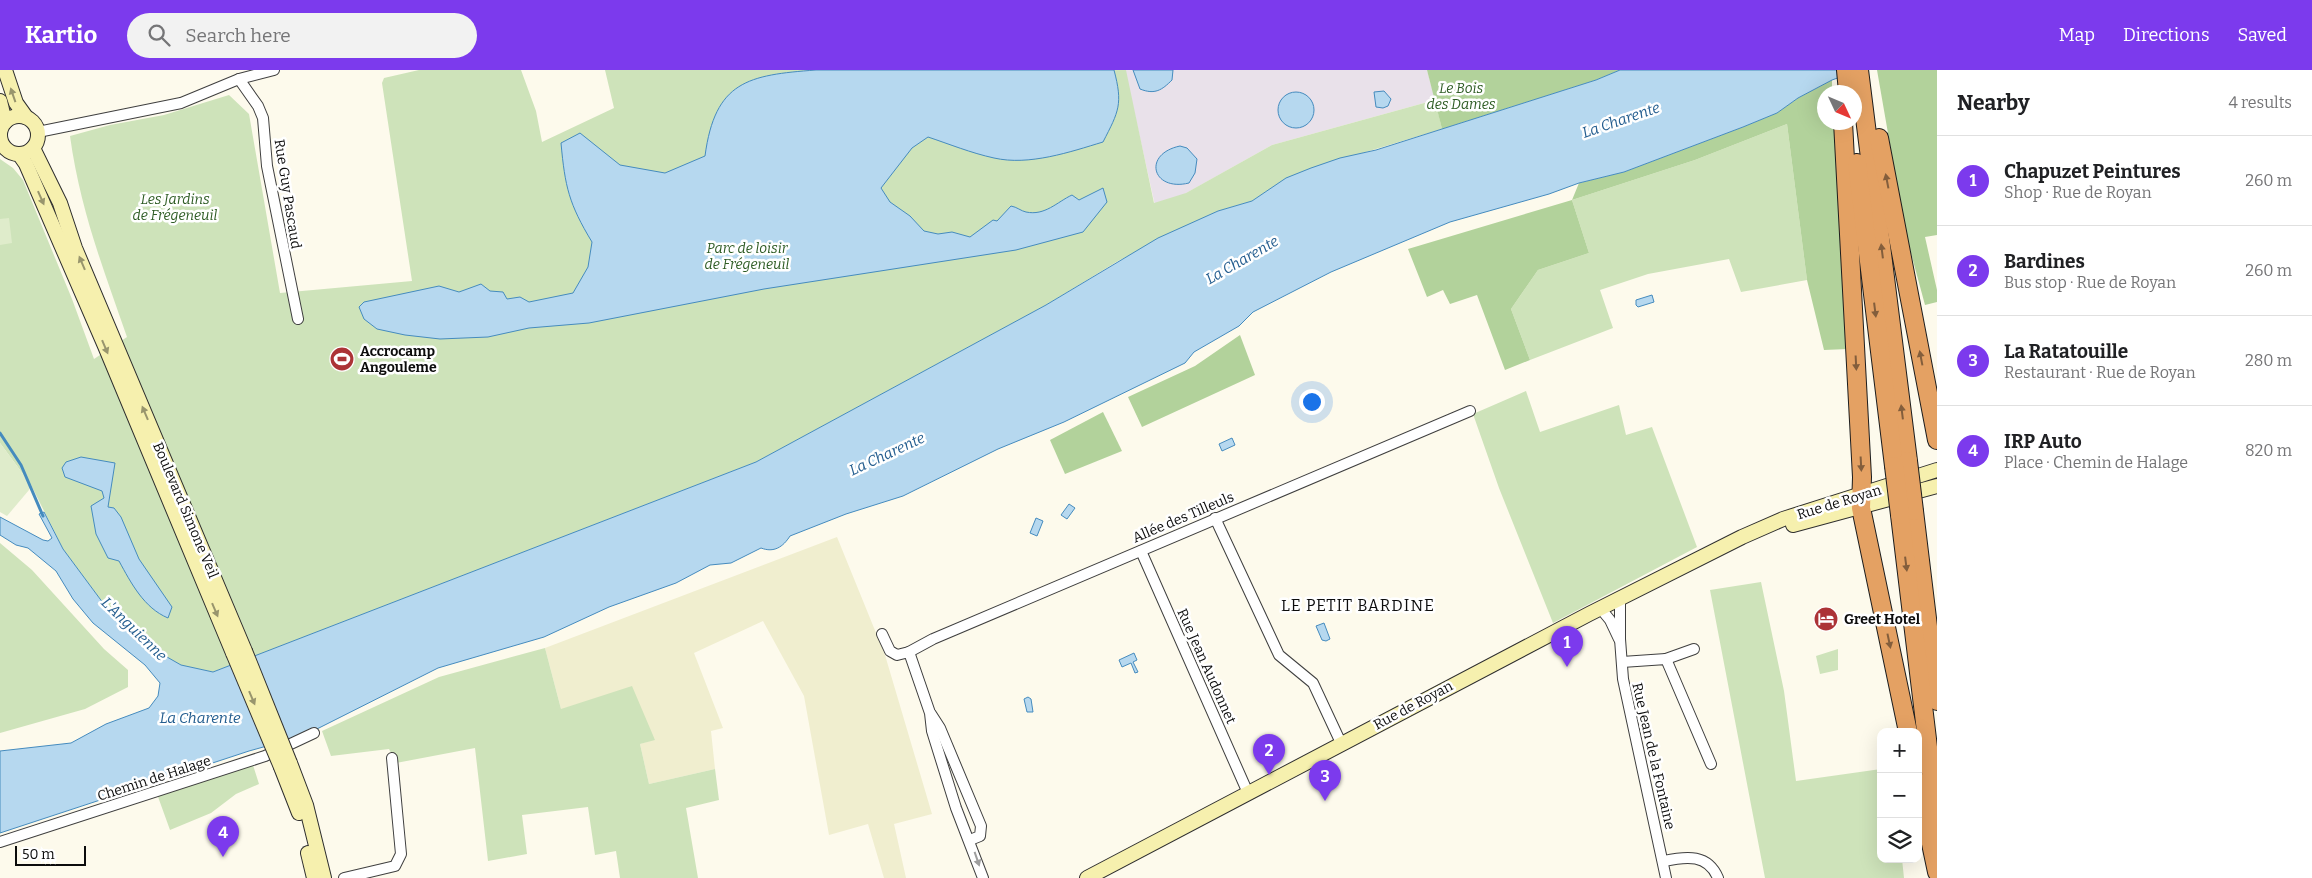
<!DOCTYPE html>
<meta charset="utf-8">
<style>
body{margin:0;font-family:Bitter,serif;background:#f2f2f2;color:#202124}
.controls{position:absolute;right:15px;bottom:15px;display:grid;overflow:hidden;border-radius:10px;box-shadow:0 5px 20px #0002}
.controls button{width:45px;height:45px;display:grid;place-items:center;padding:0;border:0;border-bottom:1px solid #e0e0e0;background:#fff;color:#202124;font:25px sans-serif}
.compass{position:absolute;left:1817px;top:15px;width:45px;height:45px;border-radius:50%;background:#fff;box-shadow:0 5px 20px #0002;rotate:134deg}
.scale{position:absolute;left:15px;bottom:12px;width:71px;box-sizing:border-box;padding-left:5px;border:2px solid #0c0c0c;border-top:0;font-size:14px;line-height:18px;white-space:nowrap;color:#0c0c0c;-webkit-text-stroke:4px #fff;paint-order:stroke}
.you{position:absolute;left:1311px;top:331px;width:18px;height:18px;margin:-12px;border:4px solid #fff;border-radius:50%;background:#1a73e8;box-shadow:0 0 0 8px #1a73e833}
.badge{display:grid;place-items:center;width:32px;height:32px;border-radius:50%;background:#7c3aed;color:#fff;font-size:16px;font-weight:700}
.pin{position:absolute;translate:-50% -41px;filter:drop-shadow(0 1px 2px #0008)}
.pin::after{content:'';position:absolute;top:26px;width:18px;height:15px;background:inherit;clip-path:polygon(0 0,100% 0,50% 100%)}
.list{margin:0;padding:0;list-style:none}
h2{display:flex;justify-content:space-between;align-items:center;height:65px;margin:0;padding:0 20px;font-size:21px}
h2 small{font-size:16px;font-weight:400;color:#757577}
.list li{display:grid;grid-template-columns:32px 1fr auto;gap:15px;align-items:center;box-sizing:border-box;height:90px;padding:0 20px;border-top:1px solid #e0e0e0}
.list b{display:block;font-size:19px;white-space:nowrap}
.list p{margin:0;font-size:16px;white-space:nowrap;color:#757577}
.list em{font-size:16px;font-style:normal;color:#757577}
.icon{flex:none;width:28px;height:28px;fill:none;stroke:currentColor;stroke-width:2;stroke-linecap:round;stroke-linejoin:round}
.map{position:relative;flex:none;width:1937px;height:808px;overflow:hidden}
header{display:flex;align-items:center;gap:30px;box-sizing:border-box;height:70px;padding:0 25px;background:#7c3aed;color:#fff}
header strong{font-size:24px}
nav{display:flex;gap:28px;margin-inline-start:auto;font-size:18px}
.search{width:350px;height:45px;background:#f2f2f2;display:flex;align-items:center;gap:12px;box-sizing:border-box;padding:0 18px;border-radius:28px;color:#757577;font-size:19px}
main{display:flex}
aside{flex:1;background:#fff}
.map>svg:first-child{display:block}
.industrial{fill:#e9e1ea}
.farmland{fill:#f0eecf}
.green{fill:#cee3ba}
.forest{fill:#b2d29b}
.pitch{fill:#dfeccb}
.water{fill:#b6d8ef;stroke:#458bbe}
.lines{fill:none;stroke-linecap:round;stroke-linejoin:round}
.stream{stroke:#458bbe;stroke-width:3}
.street-casing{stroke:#3f3f3f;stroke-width:12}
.secondary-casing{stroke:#2e2e2e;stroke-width:16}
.highway-casing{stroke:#1d1d1d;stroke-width:20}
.street{stroke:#fff;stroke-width:10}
.secondary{stroke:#f6f0ae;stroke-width:14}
.highway{stroke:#e4a163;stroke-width:18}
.secondary-bridge-casing{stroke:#2e2e2e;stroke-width:16;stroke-linecap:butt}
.highway-bridge-casing{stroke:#1d1d1d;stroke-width:20;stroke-linecap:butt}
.secondary-bridge{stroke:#f6f0ae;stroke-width:14}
.highway-bridge{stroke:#e4a163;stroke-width:18}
.oneway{fill:#98956d}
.oneway2{fill:#835e3c}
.oneway3{fill:#9e9e9e}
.labels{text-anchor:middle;stroke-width:5;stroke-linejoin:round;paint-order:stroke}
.park-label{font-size:14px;font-style:italic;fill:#2e5c24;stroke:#fff}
.street-label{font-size:14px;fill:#0c0c0c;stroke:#fff}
.poi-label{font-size:14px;font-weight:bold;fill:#0c0c0c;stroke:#fff;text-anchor:start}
.water-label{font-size:15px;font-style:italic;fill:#235d8f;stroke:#fff}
.quarter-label{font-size:16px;letter-spacing:1px;fill:#0c0c0c;stroke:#fff}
</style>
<header>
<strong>Kartio</strong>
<div class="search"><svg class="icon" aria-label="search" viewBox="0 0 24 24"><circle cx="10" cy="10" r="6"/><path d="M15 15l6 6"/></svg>Search here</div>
<nav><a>Map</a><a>Directions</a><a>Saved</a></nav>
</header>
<main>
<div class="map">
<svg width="1937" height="808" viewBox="0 0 1937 808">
<rect width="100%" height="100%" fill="#fdfaec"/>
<!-- industrial -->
<polygon class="industrial" points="1125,0 1427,0 1435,30 1272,75 1156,140"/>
<!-- farmland -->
<polygon class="farmland" points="837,467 885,585 932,744 894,754 906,808 884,808 868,754 829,765 804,626 763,551 694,583 723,658 711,661 715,699 649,714 640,674 655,669 561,639 545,578"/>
<!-- green -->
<g class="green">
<path d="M419 0H521L536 41 542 72 614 38 605 0H1126L1154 133 1186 123 1272 75 1435 30 1442 59 1356 85 1278 114 1252 131 1218 141 1118 191 1046 235 756 392 213 602 180 595 160 583 151 570 139 566 106 537 63 479 31 415 0 373V89L13 98 23 110 72 229 94 289 127 267C103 198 80 139 70 66L110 55 164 45 229 25 249 44 280 223 412 211 382 13 384 8Z"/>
<polygon points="1787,54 1807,210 1741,222 1729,189 1648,204 1600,220 1613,258 1530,290 1511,239 1538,200 1589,183 1572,130 1695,90"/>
<polygon points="1526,321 1540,362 1619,335 1626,365 1652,357 1697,477 1553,553 1499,418 1473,344"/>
<polygon points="0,473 32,500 104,579 128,600 128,617 85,639 0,663"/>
<polygon points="1761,512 1784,621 1796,711 1881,699 1881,789 1902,789 1904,808 1765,808 1710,520"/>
<polygon points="545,578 561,639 632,616 655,670 640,674 649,714 715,699 719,730 686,738 698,808 620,808 616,781 595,785 588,737 522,745 527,784 488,791 475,678 396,693 389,679 331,686 322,661 439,607"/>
<polygon points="1838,579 1838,600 1820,604 1816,586"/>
<polygon points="252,692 259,714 236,724 211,743 170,760 157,724"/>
</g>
<!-- forest -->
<g class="forest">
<polygon points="1427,0 1620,0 1596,10 1442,59"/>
<polygon points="1877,0 1937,0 1937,165 1925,167 1937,220 1937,232 1925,235 1905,161"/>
<polygon points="1832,10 1832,22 1824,22 1824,52 1834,53 1848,279 1824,280 1807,210 1787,54 1695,90 1572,130 1589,183 1538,200 1511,239 1530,290 1505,300 1477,225 1450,234 1443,220 1427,227 1408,179 1572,130 1579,113 1624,102 1743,57 1777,43 1798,28"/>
<polygon points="1240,265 1255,305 1142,357 1128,327 1195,296"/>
<polygon points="1103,342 1122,381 1065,404 1050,370"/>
</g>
<!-- pitch -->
<g class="pitch">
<polygon points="9,148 12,173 0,175 0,149"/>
<polygon points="0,373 31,415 29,420 7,446 0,442"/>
</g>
<!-- water -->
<g class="water">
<path d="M816 0H1114C1123 34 1119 41 1103 72 1070 82 1029 96 994 88 971 83 949 74 928 67L912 78 881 118 890 132 910 146 924 161 938 164 952 162 970 167 993 150 997 151 1011 136C1017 137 1021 141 1026 142 1045 146 1057 132 1072 125L1079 130 1103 118 1107 132 1083 162 1016 180 764 219 589 253 529 258 488 267 440 269 405 265 377 259 364 249 359 237 364 232 439 216 459 222 481 214 490 221 503 222 507 229 520 227 529 232 573 223 588 197 592 172C569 134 565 117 561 73L580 63 620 95 665 103 705 86C715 11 748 5 816 0Z"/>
<path d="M1133 0H1173L1172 10C1162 20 1155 25 1140 19Z"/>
<path d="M1620 0H1860L1832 10 1798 28 1777 43 1743 57 1624 102 1579 113 1549 124 1450 152 1331 202 1253 242 1239 256 1194 282 1185 293 1064 352 998 379 903 426 846 444 790 466C783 477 774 483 761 478L731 493 710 495 676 513 609 537 544 567 438 598 303 666 249 681 0 763V681L71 673 106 654 149 638 158 626 160 613 145 595 93 553 73 529 56 501 28 478 16 475 0 465V447L43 470 48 471 52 468 39 444 44 442 63 479 106 537 138 566 151 570 160 583 181 595 213 602 756 392 1046 235 1158 168 1218 141 1252 131 1286 108 1311 98 1340 88 1376 80 1596 10Z"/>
<polygon points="1384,21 1391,29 1388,36 1383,38 1376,37 1374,22"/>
<circle cx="1296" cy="40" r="18"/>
<path d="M1180 76 1187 78 1197 89 1195 103 1189 113C1152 122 1142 84 1180 76Z"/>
<polygon points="1652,225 1654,232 1638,237 1636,235 1636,230"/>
<polygon points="1232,368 1235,375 1222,381 1219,374"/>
<path d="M81 387 115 393 108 437 114 438 121 447 139 489 172 537 168 548C144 538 131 513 119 491L108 488 96 464 91 436 104 428 102 421 65 407 62 398 66 392Z"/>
<polygon points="1069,434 1075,438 1067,449 1061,445"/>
<polygon points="1036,448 1043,451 1037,466 1030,463"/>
<polygon points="1324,553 1330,569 1326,571 1322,570 1316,556"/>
<polygon points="1134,583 1137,590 1133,592 1138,602 1135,603 1131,593 1122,597 1119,590"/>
<polygon points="1028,627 1031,629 1033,642 1027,642 1024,629"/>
</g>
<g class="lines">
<!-- stream -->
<polyline class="stream" points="0,363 21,395 43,446"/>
<defs>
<g id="street">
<polyline points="239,9 258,36 263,48 267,96 298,249"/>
<polyline points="38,62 181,33 239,9 274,0"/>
<polyline points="1215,448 1279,585 1313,613 1341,673"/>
<polyline points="1141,481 1248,723"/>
<polyline points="1620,530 1620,569 1623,609 1666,808"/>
<polyline points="1601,539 1610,550 1619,569"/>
<polyline points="882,564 890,581 897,585 909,582 930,643 932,661 956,738 983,808"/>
<polyline points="909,582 933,569 1470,341"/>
<polyline points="1666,589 1694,579"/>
<polyline points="1622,592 1666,589 1711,694"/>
<polyline points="931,644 940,658 981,756 980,766 970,770"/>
<polyline points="0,772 265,686 314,663"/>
<path d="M1664 791C1687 786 1708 784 1718 808"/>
<polyline points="344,808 395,796 401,784 392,688"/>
</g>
<g id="secondary">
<polyline points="5,0 16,33 26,47"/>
<polyline points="0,31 5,52"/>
<circle cx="19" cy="65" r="19"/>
<polyline points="33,78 60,133 75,178 245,581"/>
<polyline points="19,84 26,94 105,276 233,583"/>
<polyline points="1793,455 1937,416"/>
<polyline points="290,693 306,735 324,808"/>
<polyline points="281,697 299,743"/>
<polyline points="308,783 314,808"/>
<polyline points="1087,808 1589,544 1742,467 1783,449 1937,400"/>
</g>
<g id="highway">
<polyline points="1846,0 1848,22"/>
<polyline points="1859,0 1908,391"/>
<polyline points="1843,52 1862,407 1861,438 1908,662"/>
<polyline points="1879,68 1937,370"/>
<polyline points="1857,93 1894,396"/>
<polyline points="1914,441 1937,631"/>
<polyline points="1900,445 1937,752"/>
<polyline points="1918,712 1937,802"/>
</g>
</defs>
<!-- street casing -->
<use href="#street" class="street-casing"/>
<!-- secondary casing -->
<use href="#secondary" class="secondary-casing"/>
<!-- highway casing -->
<use href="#highway" class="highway-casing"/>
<!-- street -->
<use href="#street" class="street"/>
<!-- secondary -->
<use href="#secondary" class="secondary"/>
<!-- highway -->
<use href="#highway" class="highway"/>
<defs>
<g id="secondary-bridge">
<polyline points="245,581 290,693"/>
<polyline points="233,583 281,697"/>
</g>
<g id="highway-bridge">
<polyline points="1908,391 1914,441"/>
<polyline points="1894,396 1900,445"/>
</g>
</defs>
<!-- secondary-bridge casing -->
<use href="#secondary-bridge" class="secondary-bridge-casing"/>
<!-- highway-bridge casing -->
<use href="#highway-bridge" class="highway-bridge-casing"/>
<!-- secondary-bridge -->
<use href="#secondary-bridge" class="secondary-bridge"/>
<!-- highway-bridge -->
<use href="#highway-bridge" class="highway-bridge"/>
</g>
<!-- one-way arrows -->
<defs><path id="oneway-solid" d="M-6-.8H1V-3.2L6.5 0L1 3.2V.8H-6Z" transform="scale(1.25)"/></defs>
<g class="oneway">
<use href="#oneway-solid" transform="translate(13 25) rotate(-109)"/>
<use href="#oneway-solid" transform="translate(41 128) rotate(66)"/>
<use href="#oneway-solid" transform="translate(82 193) rotate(-113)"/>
<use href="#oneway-solid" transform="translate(105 277) rotate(67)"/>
<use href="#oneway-solid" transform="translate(145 343) rotate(-113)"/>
<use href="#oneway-solid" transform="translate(215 540) rotate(67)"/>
<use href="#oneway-solid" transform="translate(252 628) rotate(67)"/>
</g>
<g class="oneway2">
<use href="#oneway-solid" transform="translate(1887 111) rotate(-101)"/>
<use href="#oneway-solid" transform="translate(1882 181) rotate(-97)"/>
<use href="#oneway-solid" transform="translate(1875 240) rotate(83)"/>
<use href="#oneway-solid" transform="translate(1921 288) rotate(-101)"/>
<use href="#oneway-solid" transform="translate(1856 293) rotate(87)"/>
<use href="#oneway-solid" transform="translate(1902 342) rotate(-97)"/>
<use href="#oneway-solid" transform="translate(1861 394) rotate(87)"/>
<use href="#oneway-solid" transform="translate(1906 494) rotate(83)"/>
<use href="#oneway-solid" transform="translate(1889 571) rotate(78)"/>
</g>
<use class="oneway3" href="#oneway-solid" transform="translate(977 789) rotate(71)"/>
<!-- icons -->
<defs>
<symbol id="stadium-disc" viewBox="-11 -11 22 22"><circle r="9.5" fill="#ac3336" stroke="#fff"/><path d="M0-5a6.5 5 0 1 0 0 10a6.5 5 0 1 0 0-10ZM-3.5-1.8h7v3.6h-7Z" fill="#fff"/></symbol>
<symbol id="hotel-disc" viewBox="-11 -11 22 22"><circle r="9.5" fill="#ac3336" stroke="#fff"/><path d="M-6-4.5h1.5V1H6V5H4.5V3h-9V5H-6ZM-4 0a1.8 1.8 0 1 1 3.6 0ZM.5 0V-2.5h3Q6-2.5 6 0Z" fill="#fff"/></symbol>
</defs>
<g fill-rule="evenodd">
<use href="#stadium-disc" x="328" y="275" width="28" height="28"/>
<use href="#hotel-disc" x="1812" y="535" width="28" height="28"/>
</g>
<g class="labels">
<!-- park labels -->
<g class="park-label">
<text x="1461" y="23">Le Bois<tspan x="1461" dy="16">des Dames</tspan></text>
<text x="175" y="134">Les Jardins<tspan x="175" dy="16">de Frégeneuil</tspan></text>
<text x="747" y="183">Parc de loisir<tspan x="747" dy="16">de Frégeneuil</tspan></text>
</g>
<!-- street labels -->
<g class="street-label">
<text transform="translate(288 124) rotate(81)" y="5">Rue Guy Pascaud</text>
<text transform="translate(1839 432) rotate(-17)" y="5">Rue de Royan</text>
<text transform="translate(186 440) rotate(67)" y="5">Boulevard Simone Veil</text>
<text transform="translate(1183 447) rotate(-23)" y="5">Allée des Tilleuls</text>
<text transform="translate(1207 596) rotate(66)" y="5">Rue Jean Audonnet</text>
<text transform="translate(1413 635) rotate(-28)" y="5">Rue de Royan</text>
<text transform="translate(1654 686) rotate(77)" y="5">Rue Jean de la Fontaine</text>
<text transform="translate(154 708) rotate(-18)" y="5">Chemin de Halage</text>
</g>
<!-- poi labels -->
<g class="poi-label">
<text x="360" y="286">Accrocamp<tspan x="360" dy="16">Angouleme</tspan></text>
<text x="1844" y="554">Greet Hotel</text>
</g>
<!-- water labels -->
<g class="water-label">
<text transform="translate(1621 50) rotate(-19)" y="5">La Charente</text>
<text transform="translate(1242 190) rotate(-30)" y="5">La Charente</text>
<text transform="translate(887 384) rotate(-25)" y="5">La Charente</text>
<text transform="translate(134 559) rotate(44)" y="5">L'Anguienne</text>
<text x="200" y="653">La Charente</text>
</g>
<!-- quarter labels -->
<g class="quarter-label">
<text x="1358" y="541">LE PETIT BARDINE</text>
</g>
</g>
</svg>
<div class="controls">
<button>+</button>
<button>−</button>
<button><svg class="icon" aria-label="layers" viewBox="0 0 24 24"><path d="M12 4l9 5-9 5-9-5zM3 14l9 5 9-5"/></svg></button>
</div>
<svg class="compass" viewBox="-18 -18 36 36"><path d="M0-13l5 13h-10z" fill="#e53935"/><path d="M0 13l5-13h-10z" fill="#757577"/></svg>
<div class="scale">50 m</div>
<div class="you"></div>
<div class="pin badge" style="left:1567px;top:597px">1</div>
<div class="pin badge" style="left:1269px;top:705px">2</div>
<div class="pin badge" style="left:1325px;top:731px">3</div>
<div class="pin badge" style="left:223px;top:787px">4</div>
</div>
<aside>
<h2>Nearby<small>4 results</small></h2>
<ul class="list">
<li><span class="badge">1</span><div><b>Chapuzet Peintures</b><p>Shop · Rue de Royan</p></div><em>260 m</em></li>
<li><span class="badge">2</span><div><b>Bardines</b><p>Bus stop · Rue de Royan</p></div><em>260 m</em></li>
<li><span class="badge">3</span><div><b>La Ratatouille</b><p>Restaurant · Rue de Royan</p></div><em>280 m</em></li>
<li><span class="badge">4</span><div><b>IRP Auto</b><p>Place · Chemin de Halage</p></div><em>820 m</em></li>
</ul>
</aside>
</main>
